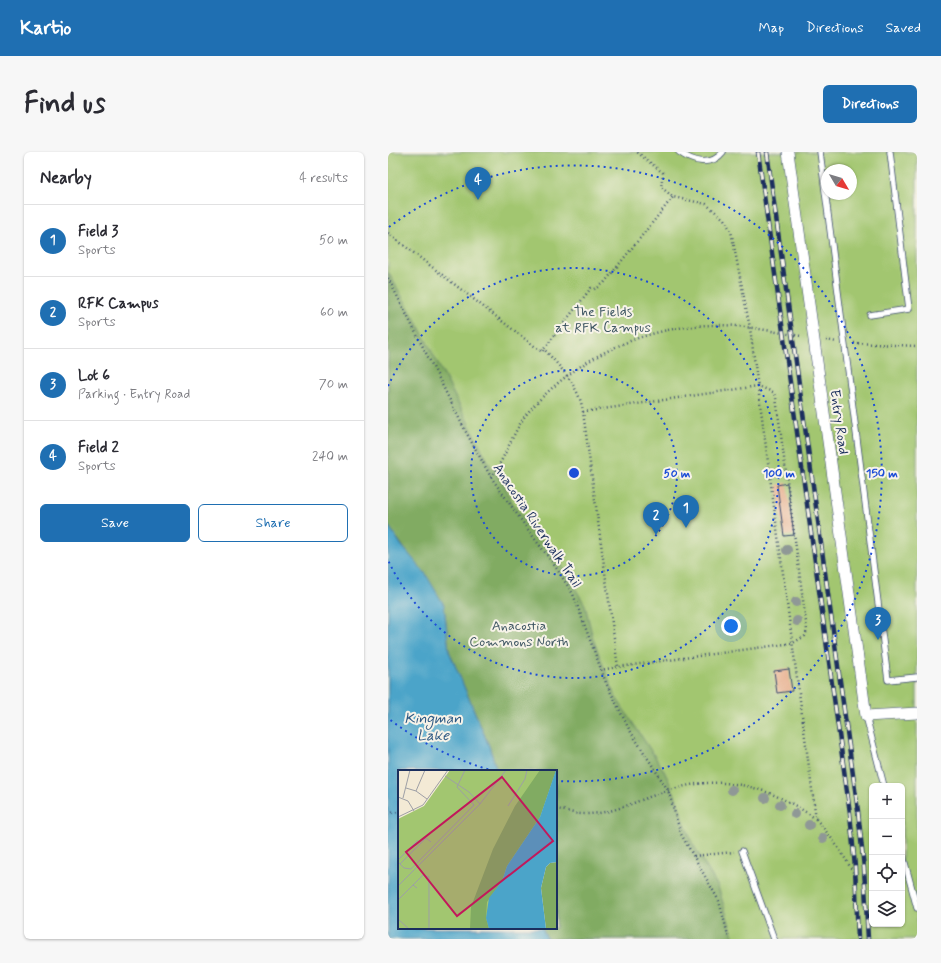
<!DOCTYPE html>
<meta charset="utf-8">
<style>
body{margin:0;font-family:Mynerve,sans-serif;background:#f7f7f7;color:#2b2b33}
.controls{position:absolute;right:12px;bottom:12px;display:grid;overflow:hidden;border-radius:6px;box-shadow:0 1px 3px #0004}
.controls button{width:36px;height:36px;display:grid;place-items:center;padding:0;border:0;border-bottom:1px solid #e1e1e2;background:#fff;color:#2b2b33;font:20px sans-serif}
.compass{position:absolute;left:433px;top:12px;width:36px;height:36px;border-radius:50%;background:#fff;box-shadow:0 1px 3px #0004;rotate:128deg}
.you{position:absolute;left:343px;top:474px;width:14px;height:14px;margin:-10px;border:3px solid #fff;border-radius:50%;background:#1a73e8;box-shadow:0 0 0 6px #1a73e833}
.badge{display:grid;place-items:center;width:26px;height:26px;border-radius:50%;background:#1f6fb2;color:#fff;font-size:13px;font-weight:700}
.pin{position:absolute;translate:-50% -33px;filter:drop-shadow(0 1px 2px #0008)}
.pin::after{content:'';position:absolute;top:21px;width:14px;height:12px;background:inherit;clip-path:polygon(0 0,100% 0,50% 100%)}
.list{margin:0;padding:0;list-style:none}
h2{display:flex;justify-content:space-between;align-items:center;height:52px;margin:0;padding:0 16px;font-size:17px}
h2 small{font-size:13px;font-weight:400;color:#7c7c81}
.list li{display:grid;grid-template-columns:26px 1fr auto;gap:12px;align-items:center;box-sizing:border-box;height:72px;padding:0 16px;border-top:1px solid #e1e1e2}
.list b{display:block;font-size:15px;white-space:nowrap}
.list p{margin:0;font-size:13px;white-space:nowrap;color:#7c7c81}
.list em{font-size:13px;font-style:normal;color:#7c7c81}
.actions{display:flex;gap:8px;padding:12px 16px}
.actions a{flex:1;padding:9px 0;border:1px solid #1f6fb2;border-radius:6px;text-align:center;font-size:14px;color:#1f6fb2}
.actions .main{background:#1f6fb2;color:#fff}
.icon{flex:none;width:22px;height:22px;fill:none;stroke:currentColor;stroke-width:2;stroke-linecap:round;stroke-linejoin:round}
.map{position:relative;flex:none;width:529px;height:787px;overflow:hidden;border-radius:6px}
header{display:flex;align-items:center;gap:24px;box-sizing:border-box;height:56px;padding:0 20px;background:#1f6fb2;color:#fff}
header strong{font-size:19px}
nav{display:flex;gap:22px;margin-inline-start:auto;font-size:14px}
.intro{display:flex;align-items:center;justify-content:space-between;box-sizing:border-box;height:96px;padding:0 24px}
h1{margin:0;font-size:28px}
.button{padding:10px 18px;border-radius:6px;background:#1f6fb2;color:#fff;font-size:14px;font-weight:700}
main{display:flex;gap:24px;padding:0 24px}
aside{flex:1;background:#fff;border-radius:6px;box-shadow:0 1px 3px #0004}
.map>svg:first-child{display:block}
.green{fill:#a2c670;stroke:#5e7a67;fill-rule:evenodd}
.forest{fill:#81ab62;stroke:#4e6d60}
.water{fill:#4ba4c9;stroke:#336a94}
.building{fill:#e29870}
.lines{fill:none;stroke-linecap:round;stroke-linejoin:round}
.lane-casing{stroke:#3b4b70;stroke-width:7}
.street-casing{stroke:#3b4b70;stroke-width:12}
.path{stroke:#3b4b70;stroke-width:2.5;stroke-dasharray:1 3;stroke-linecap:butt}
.lane{stroke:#fff;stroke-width:5.5}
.street{stroke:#fff;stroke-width:11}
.rail-casing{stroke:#1b2f5e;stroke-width:4.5}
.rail{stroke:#f7f3e8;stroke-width:3;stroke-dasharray:9;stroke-linecap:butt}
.tree{fill:#8f9896}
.ring{fill:none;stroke:#1d4ed8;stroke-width:2;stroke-dasharray:2 4}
.labels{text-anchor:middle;stroke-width:4;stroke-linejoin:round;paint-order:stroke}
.park-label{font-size:14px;fill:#3d5562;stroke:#f7f3e8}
.street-label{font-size:14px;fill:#1b2f5e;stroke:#f7f3e8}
.water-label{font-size:15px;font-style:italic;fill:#2c5883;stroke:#f7f3e8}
.inset-road{fill:none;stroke:#9d9fa5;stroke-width:1}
.view{fill:#c2185b;fill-opacity:0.15;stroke:#c2185b;stroke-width:2}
.inset-edge{fill:none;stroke:#1b2f5e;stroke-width:2}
.centre{fill:#1d4ed8;stroke:#f7f3e8;stroke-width:2}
.ring-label{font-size:12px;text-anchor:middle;font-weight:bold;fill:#1d4ed8;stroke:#f7f3e8;stroke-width:4;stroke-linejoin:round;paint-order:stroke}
</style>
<header>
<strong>Kartio</strong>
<nav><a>Map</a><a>Directions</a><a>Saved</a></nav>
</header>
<div class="intro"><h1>Find us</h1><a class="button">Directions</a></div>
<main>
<aside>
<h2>Nearby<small>4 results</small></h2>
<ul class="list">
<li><span class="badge">1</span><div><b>Field 3</b><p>Sports</p></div><em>50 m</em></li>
<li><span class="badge">2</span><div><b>RFK Campus</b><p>Sports</p></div><em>60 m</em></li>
<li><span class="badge">3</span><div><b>Lot 6</b><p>Parking · Entry Road</p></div><em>70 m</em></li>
<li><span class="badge">4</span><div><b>Field 2</b><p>Sports</p></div><em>240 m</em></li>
</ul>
<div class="actions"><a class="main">Save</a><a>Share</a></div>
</aside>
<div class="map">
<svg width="529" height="787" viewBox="0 0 529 787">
<rect width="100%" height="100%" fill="#f7f3e8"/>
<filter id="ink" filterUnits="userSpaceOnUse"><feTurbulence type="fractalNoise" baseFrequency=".025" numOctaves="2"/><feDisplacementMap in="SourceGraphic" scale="8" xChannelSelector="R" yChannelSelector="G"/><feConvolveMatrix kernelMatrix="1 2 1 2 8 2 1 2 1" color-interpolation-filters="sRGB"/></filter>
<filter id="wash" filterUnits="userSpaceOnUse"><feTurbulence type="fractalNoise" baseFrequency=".012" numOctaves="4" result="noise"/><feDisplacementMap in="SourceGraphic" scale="16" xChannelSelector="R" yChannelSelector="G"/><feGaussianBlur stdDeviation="0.9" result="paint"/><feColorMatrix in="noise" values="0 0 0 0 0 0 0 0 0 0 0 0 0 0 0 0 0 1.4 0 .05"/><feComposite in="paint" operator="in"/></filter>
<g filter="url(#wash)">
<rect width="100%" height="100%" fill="#f3ead5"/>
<!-- green -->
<path class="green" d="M0 0H529V787H159L154 776H168V619H73L0 587ZM439 18H463V42H439ZM484 634H514V772H484Z"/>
<!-- forest -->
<polygon class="forest" points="0,120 27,167 104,317 115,331 125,352 173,412 197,453 205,487 227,544 275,617 286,640 303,689 330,735 346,787 159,787 154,776 168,776 168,619 109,619 101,594 61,499 56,453 0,373"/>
<!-- water -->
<polygon class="water" points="0,373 14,394 37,421 56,453 61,499 101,594 109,619 11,619 11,776 154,776 159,787 0,787"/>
<g id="blocks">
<!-- building -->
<g class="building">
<polygon points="399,331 406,383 396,384 389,333"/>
<polygon points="401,517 404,539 389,541 386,519"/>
</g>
</g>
</g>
<g filter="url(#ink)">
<use href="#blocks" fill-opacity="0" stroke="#3b4b70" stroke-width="1"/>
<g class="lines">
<defs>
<g id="lane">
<path d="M291 0C305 10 323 15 335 0"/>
<polyline points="432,0 500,528 529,525"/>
<polyline points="482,163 521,157 502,0"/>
<polyline points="478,564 496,634"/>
<polyline points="354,699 386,787"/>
<polyline points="514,700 529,756"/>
</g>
<polyline id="street" points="400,0 478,564 529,561"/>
</defs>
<!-- lane casing -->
<use href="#lane" class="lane-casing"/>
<!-- street casing -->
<use href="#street" class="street-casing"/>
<!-- path -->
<g class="path">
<polyline points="0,81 154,200 156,197"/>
<polyline points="0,126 78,280 103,325 138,375 167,414 185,442 218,531 241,577 280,638 293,682 331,749 341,787"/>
<polyline points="438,188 449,190"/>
<polyline points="466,191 529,194"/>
<path d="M195 260 370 234 385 240 388 246 419 478 417 484 405 491 230 515 195 260C192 235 172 215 156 197L203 136 208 137 216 131 285 45"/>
<path d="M103 325C119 304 125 278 141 259 189 205 257 173 329 173 357 173 386 180 413 184"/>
<polyline points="212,518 230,515"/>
<path d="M168 657C176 658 186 662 195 662 226 663 253 646 282 638 336 621 383 635 428 667L362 176 343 79 336 67 318 52 285 45 273 35 275 21 249 0"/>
<polyline points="0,661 11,660"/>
<path d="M428 667C445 687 459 707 470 730"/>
<polyline points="306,704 346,700"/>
</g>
<!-- lane -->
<use href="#lane" class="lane"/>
<!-- street -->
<use href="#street" class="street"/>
<defs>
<g id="rail">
<polyline points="370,0 462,661 467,715 470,787"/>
<polyline points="379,0 470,659 476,716 480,787"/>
</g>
</defs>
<!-- rail casing -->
<use href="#rail" class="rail-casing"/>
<!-- rail -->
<use href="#rail" class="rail"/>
</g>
<!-- trees -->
<g class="tree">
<circle cx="399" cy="398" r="5"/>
<circle cx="408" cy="450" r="5"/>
<circle cx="409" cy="469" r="5"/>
<circle cx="344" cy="638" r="5"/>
<circle cx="377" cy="646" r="5"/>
<circle cx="392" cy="653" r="5"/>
<circle cx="407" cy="662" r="5"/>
<circle cx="421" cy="673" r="5"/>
<circle cx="435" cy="686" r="5"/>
</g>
</g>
<!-- distance rings -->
<g class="ring">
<circle cx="186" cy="321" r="103"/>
<path d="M0 234A205 205 0 1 1 0 408"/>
<path d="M106 619A308 308 0 0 1 1 567M1 75A308 308 0 1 1 170 629"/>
</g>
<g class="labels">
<!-- park labels -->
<g class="park-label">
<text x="215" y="164">The Fields<tspan x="215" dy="16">at RFK Campus</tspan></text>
<text x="131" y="478">Anacostia<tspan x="131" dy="16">Commons North</tspan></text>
</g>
<!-- street labels -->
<g class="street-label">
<text transform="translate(452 270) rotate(82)" y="5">Entry Road</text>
<text transform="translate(150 373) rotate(56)" y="5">Anacostia Riverwalk Trail</text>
</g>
<!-- water labels -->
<g class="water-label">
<text x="45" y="571">Kingman<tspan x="45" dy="17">Lake</tspan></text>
</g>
</g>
<!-- overview -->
<g transform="translate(10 618)">
<rect width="159" height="159" fill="#f3ead5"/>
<path d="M52 0H158L105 159H0V49L26 36Z" fill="#a2c670"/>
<path d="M142 0 158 1 142 47 109 96 104 111 89 132 88 148 91 159H72L73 137 95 79 117 36ZM159 92V159H148L143 118 148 97 152 93Z" fill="#81ab62"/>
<path d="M158 0H159V92L152 93 148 97 143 118 148 159H91L88 148 91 128 104 111 109 96 142 47Z" fill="#4ba4c9"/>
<path class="inset-road" d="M8 18 18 21 29 29M18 21 27 0M0 27 10 31 16 41M5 28 12 0M82 34 108 0M110 36 127 9 129 0M0 47 25 35 50 0M0 90 20 70M0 92 6 98 13 99 76 35 59 17 67 0M2 94 28 68 33 72M15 115 25 105 31 107V159M0 116 82 34 71 22 47 6M0 130 15 115 19 118M0 149 11 159"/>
<path class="view" d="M104 7 155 71 59 146 8 82Z"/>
<rect width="159" height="159" class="inset-edge"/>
</g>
<circle cx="186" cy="321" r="6" class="centre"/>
<g class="ring-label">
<text x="289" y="325">50 m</text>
<text x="391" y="325">100 m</text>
<text x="494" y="325">150 m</text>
</g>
</svg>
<div class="controls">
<button>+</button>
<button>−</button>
<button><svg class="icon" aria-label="locate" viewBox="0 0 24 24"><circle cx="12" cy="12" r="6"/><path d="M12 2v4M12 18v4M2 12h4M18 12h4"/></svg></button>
<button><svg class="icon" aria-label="layers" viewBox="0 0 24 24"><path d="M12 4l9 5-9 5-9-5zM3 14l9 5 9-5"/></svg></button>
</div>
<svg class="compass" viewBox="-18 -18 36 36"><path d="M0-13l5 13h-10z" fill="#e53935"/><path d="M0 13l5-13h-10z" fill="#7c7c81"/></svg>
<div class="you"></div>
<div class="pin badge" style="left:298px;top:376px">1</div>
<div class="pin badge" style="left:268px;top:383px">2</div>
<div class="pin badge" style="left:490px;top:488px">3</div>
<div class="pin badge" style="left:90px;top:48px">4</div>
</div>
</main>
